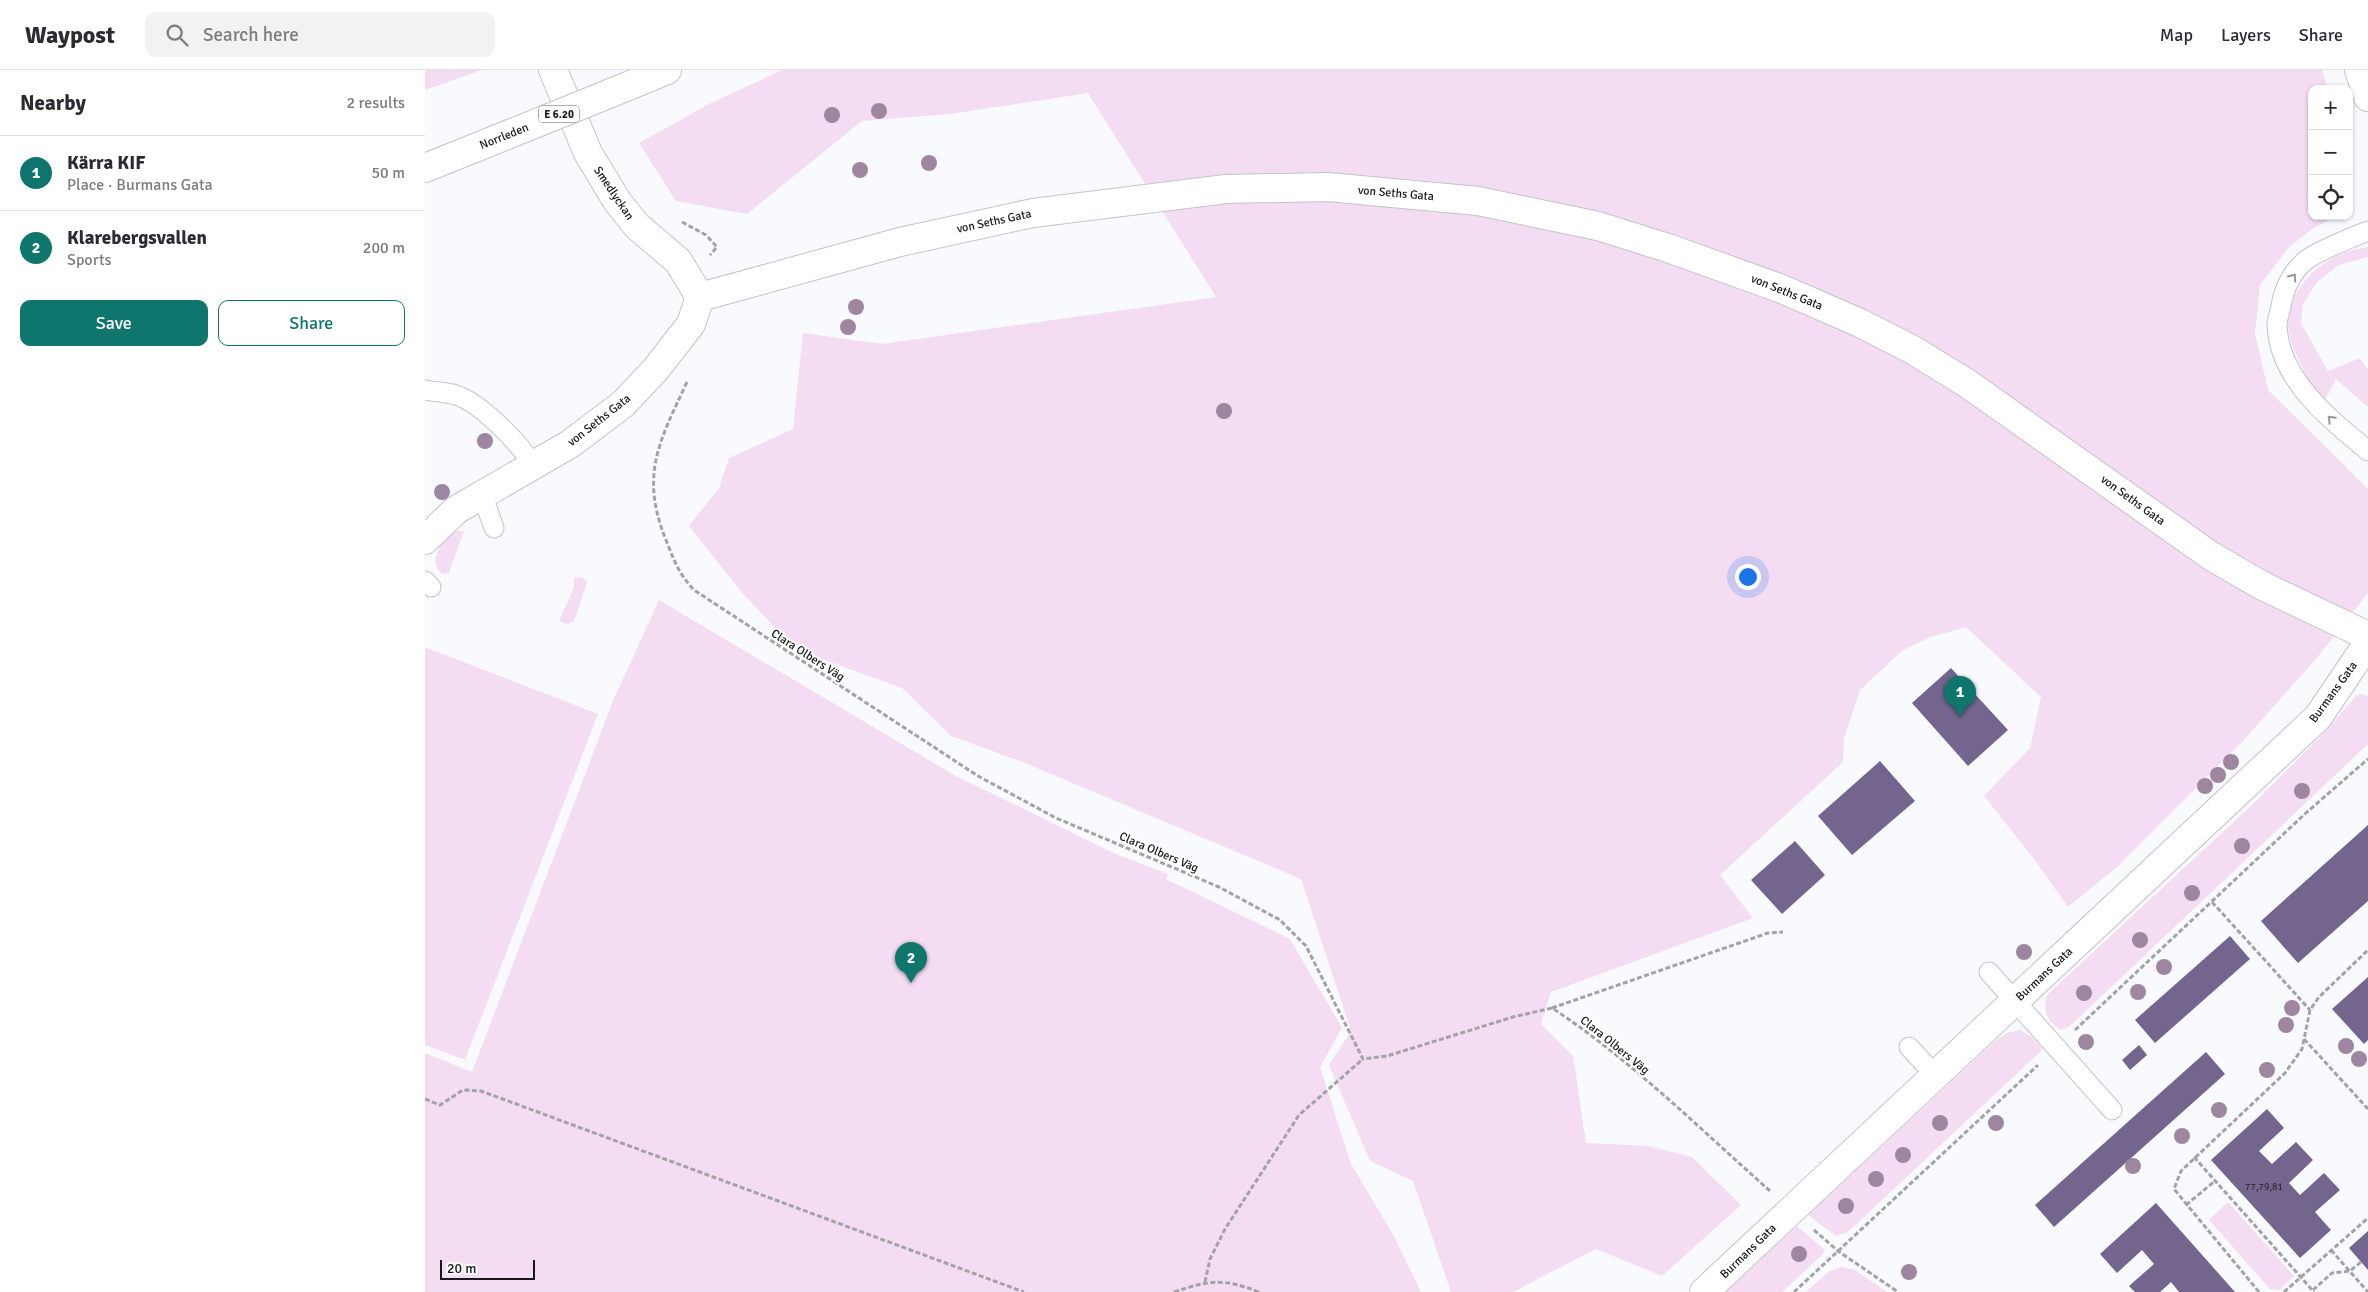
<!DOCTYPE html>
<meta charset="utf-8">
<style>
body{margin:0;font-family:Signika,sans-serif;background:#f2f2f3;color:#2b2b33}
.controls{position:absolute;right:15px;top:15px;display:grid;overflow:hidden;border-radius:10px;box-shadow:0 1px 4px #0004}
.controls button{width:45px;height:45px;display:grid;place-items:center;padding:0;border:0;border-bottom:1px solid #e1e1e2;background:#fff;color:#2b2b33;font:25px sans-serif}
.scale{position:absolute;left:15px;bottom:12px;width:95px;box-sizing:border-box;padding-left:5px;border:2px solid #171819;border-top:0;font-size:14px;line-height:18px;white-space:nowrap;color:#171819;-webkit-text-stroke:4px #fff;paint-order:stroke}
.you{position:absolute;left:1322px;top:506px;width:18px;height:18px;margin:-12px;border:4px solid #fff;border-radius:50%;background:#1a73e8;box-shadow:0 0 0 8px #1a73e833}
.badge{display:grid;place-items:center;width:32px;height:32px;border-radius:50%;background:#0f766e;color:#fff;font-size:16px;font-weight:700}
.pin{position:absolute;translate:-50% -41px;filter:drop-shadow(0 1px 2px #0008)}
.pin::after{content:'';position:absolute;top:26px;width:18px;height:15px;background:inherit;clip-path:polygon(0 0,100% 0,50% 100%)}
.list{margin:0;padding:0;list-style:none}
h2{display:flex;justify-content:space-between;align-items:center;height:65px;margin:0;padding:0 20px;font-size:21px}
h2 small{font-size:16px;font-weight:400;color:#7c7c81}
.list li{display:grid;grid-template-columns:32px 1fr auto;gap:15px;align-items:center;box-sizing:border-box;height:75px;padding:0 20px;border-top:1px solid #e1e1e2}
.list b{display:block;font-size:19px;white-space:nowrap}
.list p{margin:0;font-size:16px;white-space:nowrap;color:#7c7c81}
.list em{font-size:16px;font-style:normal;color:#7c7c81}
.actions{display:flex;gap:10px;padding:15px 20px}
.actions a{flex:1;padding:11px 0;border:1px solid #0f766e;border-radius:10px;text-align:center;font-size:18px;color:#0f766e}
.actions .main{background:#0f766e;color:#fff}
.icon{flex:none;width:28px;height:28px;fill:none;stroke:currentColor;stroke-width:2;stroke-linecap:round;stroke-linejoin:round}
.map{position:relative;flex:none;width:1943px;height:1222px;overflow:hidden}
header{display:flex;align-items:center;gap:30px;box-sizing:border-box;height:70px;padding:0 25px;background:#fff;border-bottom:1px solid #e1e1e2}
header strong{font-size:24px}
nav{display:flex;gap:28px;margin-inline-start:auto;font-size:18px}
.search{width:350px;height:45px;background:#f2f2f3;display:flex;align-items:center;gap:12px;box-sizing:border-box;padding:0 18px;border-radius:10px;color:#7c7c81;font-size:19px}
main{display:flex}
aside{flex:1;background:#fff}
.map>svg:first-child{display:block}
.green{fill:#f4dcf3}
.building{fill:#73658d}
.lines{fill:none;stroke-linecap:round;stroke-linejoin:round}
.lane-casing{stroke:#c3c4c8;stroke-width:21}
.street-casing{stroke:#c3c4c8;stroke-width:30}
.highway-casing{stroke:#c3c4c8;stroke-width:30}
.path{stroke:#a2a3a6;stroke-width:3;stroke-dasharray:5 2.5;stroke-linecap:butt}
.lane{stroke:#fff;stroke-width:19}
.street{stroke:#fff;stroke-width:28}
.highway{stroke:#fff;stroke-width:28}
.highway-bridge-casing{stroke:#c3c4c8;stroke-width:30;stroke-linecap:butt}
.highway-bridge{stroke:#fff;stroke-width:28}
.tree{fill:#9e85a0}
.oneway{stroke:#979798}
.labels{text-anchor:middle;stroke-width:4;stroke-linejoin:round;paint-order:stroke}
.number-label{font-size:10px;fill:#2e2b36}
.shield{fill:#fff;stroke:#5d5d5e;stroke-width:1}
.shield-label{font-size:11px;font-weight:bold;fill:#171819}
.street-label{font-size:12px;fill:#171819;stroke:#fff}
</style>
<header>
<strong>Waypost</strong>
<div class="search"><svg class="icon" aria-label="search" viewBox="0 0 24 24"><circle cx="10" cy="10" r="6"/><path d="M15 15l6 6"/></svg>Search here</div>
<nav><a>Map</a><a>Layers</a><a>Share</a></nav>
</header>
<main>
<aside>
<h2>Nearby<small>2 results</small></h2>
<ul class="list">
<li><span class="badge">1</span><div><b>Kärra KIF</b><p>Place · Burmans Gata</p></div><em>50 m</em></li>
<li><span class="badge">2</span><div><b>Klarebergsvallen</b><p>Sports</p></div><em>200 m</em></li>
</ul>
<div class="actions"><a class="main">Save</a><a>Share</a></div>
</aside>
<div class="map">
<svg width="1943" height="1222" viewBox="0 0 1943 1222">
<rect width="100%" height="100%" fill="#f9fafe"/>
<!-- green -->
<g class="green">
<polygon points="0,0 57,0 0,20"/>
<polygon points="357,0 1897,0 1903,19 1887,19 1887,146 1911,146 1887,159 1863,178 1835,215 1830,263 1843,320 1943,419 1943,523 1895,584 1818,671 1692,797 1643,837 1609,789 1559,726 1605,678 1616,627 1541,557 1506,567 1478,580 1435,620 1419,668 1418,692 1295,805 1328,848 1126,922 1116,954 1148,986 1161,1073 1223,1076 1267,1087 1316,1135 1237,1206 1171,1179 1088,1222 1026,1222 988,1111 945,1091 904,995 926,961 876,809 595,691 526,666 477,618 372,580 318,524 264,456 294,418 304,388 368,359 378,263 457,274 791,227 663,23 525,44 437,51 322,144 251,131 214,73 284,34"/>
<path d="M1943 177V187L1914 195 1892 212 1878 234 1876 253 1903 301 1935 288 1943 300V337L1911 309 1900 330C1888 319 1882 307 1875 293 1869 280 1863 266 1863 253 1862 221 1896 189 1924 181 1930 179 1937 179 1943 177Z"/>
<path d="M29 461H39L24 503 18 504C0 491 18 472 29 461Z"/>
<polygon points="157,507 162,512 149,551 140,554 134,550 149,518 149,508"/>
<polygon points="234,530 531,706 693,785 743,804 741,809 865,869 917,958 895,997 926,1094 970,1168 996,1222 0,1222 0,983 47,1002 188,631"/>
<polygon points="0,577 173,644 40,990 0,975"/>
<path d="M1936 624 1943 626V674L1645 956 1637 960C1623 954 1616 938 1623 924L1828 734 1896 666 1932 625Z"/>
<polygon points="1595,960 1607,967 1617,978 1616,981 1423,1162 1411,1166 1383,1145 1569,972 1582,963"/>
<polygon points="1803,1132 1869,1206 1855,1220 1845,1219 1784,1150"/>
<polygon points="1372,1156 1400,1180 1397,1185 1357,1222 1301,1222"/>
<polygon points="1417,1197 1430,1200 1462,1222 1380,1222 1405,1201"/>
</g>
<!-- building -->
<g class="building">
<polygon points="1526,598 1583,660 1543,696 1487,633"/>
<polygon points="1455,691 1490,731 1427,785 1393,746"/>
<polygon points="1943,755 1943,831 1873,893 1836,851"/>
<polygon points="1370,771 1400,805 1357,844 1326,810"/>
<polygon points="1805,866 1825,889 1730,973 1710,950"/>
<polygon points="1943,907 1943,970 1939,974 1907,939"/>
<polygon points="1714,975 1722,985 1705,1000 1697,990"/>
<polygon points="1781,982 1800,1004 1629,1157 1610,1135"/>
<polygon points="1842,1039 1859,1058 1834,1081 1847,1094 1871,1072 1888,1090 1864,1113 1875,1125 1899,1103 1915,1120 1890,1142 1906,1160 1875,1188 1786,1090"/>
<polygon points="1731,1133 1810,1222 1754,1222 1746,1212 1735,1222 1710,1222 1704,1216 1729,1194 1717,1180 1692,1203 1675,1184"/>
<polygon points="1943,1161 1943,1200 1924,1178"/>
</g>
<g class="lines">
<defs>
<g id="lane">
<path d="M1943 161C1923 169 1902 177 1884 188 1868 199 1859 218 1856 236 1855 242 1852 249 1852 255 1854 310 1905 349 1943 381"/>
<path d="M0 320C10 322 21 322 31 325 56 333 94 373 108 395"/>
<polyline points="57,424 69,458"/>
<polyline points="0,511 6,517"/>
<polyline points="1564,902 1687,1040"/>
<polyline points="1484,977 1510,1005"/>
</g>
<g id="street">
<polyline points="128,0 163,83 192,131 212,156 253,191 275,227"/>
<polyline points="1934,0 1943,27"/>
<polyline points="275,227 475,172 608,143 801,119 903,117 1053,131 1173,156 1243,178 1357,219 1435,253 1488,280 1543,314 1786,486 1838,516 1943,566"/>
<polyline points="0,470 31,440 145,374 198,334 231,299 266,254 275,227"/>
<polyline points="1279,1222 1893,647 1943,573"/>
</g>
<g id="highway">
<polyline points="186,23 242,0"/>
<polyline points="0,98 82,65"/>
</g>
</defs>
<!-- lane casing -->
<use href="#lane" class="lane-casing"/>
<!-- street casing -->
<use href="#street" class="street-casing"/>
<!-- highway casing -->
<use href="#highway" class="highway-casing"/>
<!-- path -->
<g class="path">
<polyline points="257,152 281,165 292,177 285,185"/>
<path d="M262 312C233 374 214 407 243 475 250 493 255 505 269 520L553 706 631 748 794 817 855 850 881 876 938 989 962 986 1088 947 1127 938C1206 990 1274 1058 1345 1121"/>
<polyline points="1787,832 1885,940"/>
<polyline points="1127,938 1343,863 1358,862"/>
<polyline points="1650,960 1882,742 1943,689"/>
<polyline points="1879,969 1943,1039"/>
<polyline points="0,1029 15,1035 38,1020 56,1021 599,1222"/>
<polyline points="1769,1087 1889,1222"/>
<polyline points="1761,1135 1790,1111"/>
<polyline points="1389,1160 1413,1181 1473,1222"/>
<polyline points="1906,1180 1943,1222"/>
<polyline points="780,1212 785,1189 800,1159 874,1045 938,989"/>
<polyline points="1888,1220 1907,1203 1925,1201 1936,1192"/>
<path d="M749 1222C785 1210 798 1208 834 1222"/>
<polyline points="1369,1222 1613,995"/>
<polyline points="1834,1222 1749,1119 1756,1101 1860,1003 1877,979 1885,940 1894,927 1943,880"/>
<polyline points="1859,1222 1943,1148"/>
</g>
<!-- lane -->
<use href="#lane" class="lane"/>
<!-- street -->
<use href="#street" class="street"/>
<!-- highway -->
<use href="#highway" class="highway"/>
<defs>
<polyline id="highway-bridge" points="82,65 186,23"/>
</defs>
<!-- highway-bridge casing -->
<use href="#highway-bridge" class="highway-bridge-casing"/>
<!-- highway-bridge -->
<use href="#highway-bridge" class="highway-bridge"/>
</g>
<!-- trees -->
<g class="tree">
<circle cx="454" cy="41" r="8"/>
<circle cx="407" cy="45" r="8"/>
<circle cx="504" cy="93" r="8"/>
<circle cx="435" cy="100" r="8"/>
<circle cx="431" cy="237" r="8"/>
<circle cx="423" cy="257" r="8"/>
<circle cx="799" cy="341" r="8"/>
<circle cx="60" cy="371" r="8"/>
<circle cx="17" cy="422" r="8"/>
<circle cx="1806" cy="692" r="8"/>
<circle cx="1793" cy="705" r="8"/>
<circle cx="1780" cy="716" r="8"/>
<circle cx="1877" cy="721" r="8"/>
<circle cx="1817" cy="776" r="8"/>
<circle cx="1767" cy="823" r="8"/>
<circle cx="1715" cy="870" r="8"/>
<circle cx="1599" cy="882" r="8"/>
<circle cx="1739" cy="897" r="8"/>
<circle cx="1713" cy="922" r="8"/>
<circle cx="1659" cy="923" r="8"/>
<circle cx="1867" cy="938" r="8"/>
<circle cx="1861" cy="955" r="8"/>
<circle cx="1661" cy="972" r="8"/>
<circle cx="1921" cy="976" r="8"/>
<circle cx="1934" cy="989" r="8"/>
<circle cx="1842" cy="1000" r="8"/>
<circle cx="1794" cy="1040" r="8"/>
<circle cx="1515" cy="1053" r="8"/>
<circle cx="1571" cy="1053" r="8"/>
<circle cx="1757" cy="1066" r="8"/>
<circle cx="1478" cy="1085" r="8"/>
<circle cx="1708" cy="1096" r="8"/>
<circle cx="1451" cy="1109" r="8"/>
<circle cx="1421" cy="1136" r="8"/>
<circle cx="1374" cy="1184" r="8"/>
<circle cx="1484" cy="1202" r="8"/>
</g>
<!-- one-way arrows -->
<defs><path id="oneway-chevron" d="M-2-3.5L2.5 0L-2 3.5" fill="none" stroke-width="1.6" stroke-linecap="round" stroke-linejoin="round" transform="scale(1.25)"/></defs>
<g class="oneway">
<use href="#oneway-chevron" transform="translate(1868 207) rotate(-55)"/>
<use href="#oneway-chevron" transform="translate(1906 349) rotate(-135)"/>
</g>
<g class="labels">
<!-- number labels -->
<g class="number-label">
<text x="1839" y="1120">77,79,81</text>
</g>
<!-- shield labels -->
<rect class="shield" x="114" y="35.5" width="40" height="17" rx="4"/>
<g class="shield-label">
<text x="134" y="48">E 6.20</text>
</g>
<!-- street labels -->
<g class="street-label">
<text transform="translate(79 66) rotate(-22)" y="4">Norrleden</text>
<text transform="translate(189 123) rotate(56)" y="4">Smedlyckan</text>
<text transform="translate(971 123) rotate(5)" y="4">von Seths Gata</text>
<text transform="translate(569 151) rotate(-12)" y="4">von Seths Gata</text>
<text transform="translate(1362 222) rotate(22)" y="4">von Seths Gata</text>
<text transform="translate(174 350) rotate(-38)" y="4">von Seths Gata</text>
<text transform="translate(1708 430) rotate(36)" y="4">von Seths Gata</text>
<text transform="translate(383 585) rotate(33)" y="4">Clara Olbers Väg</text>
<text transform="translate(1908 622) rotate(-54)" y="4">Burmans Gata</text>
<text transform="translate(734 782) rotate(23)" y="4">Clara Olbers Väg</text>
<text transform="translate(1619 904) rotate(-43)" y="4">Burmans Gata</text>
<text transform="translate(1190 975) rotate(39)" y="4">Clara Olbers Väg</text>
<text transform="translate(1323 1181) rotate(-44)" y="4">Burmans Gata</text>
</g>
</g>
</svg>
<div class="controls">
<button>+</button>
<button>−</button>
<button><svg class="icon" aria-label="locate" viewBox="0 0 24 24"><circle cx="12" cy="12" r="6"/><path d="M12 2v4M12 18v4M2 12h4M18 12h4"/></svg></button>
</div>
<div class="scale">20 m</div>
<div class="you"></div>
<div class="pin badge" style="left:1535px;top:647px">1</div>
<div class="pin badge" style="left:486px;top:913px">2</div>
</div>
</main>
